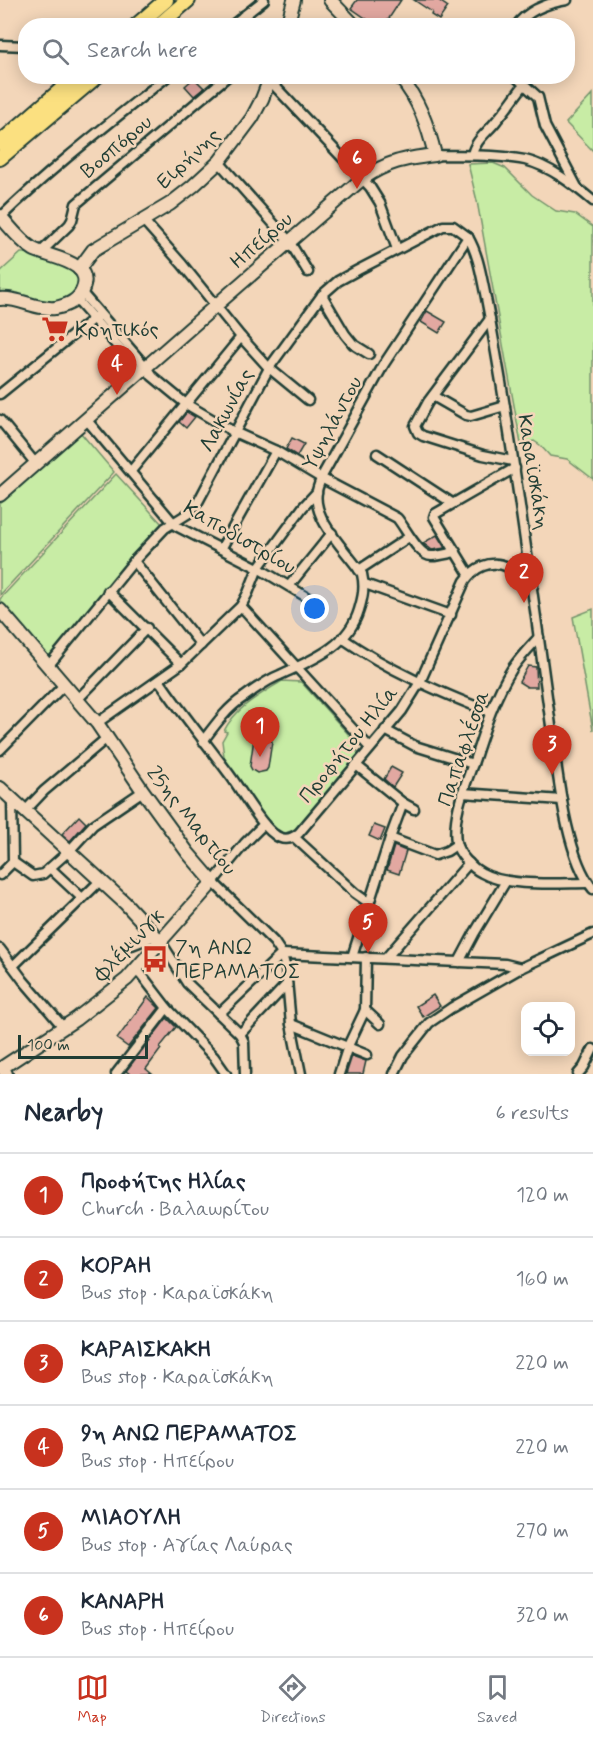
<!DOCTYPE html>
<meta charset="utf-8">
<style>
body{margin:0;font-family:Mynerve,sans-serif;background:#f6f6f7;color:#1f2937}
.controls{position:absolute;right:18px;bottom:18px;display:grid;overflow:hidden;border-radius:12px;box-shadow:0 3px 15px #0003}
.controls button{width:54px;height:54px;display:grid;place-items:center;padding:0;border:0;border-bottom:2px solid #e0e1e3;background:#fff;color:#1f2937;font:30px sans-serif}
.scale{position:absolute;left:18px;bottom:15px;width:130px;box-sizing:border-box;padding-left:6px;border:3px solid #1f3d34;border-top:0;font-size:16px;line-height:21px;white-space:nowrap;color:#1f3d34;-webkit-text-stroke:4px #f3d6b9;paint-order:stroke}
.you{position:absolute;left:315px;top:609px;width:21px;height:21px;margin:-15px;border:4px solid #fff;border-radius:50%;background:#1a73e8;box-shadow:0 0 0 9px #1a73e833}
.badge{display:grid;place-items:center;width:39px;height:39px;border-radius:50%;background:#c8321e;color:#fff;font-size:20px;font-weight:700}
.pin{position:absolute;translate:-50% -50px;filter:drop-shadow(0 2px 3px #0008)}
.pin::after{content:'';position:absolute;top:32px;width:21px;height:18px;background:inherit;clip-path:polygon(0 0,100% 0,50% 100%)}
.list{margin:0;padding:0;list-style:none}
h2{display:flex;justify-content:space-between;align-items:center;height:78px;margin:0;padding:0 24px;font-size:26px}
h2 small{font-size:20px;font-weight:400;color:#747a83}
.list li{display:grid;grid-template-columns:39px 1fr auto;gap:18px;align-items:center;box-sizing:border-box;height:84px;padding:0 24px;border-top:2px solid #e0e1e3}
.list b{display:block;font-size:22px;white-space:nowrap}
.list p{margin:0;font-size:20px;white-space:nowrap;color:#747a83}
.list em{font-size:20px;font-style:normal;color:#747a83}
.icon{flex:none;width:33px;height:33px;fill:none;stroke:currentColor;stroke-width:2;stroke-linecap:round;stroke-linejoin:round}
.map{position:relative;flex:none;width:593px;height:1074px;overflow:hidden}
.search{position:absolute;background:#fff;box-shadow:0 3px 15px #0003;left:18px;right:18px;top:18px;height:66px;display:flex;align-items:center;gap:15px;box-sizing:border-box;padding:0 21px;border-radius:24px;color:#747a83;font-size:22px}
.sheet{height:582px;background:#fff}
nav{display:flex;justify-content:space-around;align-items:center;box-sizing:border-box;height:84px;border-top:2px solid #e0e1e3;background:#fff;font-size:16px;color:#747a83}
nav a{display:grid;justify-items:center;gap:3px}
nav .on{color:#c8321e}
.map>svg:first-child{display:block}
.green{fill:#c8eca5;stroke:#74946c;stroke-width:1.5}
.building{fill:#e2a8a1;stroke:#1f3d34;stroke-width:1.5}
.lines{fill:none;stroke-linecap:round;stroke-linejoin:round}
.street-casing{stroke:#1f3d34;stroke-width:13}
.secondary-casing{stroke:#1f3d34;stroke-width:16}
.primary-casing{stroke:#1f3d34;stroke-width:18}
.street{stroke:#f3d6b9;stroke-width:8}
.secondary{stroke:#f3d6b9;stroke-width:12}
.primary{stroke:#fbe080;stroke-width:14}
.labels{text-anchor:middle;stroke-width:5;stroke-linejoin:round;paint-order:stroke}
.street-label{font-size:21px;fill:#1f3d34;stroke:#f3d6b9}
.poi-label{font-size:21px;fill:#1f3d34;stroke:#f3d6b9;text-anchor:start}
</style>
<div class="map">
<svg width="593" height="1074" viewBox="0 0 593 1074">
<rect width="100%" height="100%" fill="#f3d6b9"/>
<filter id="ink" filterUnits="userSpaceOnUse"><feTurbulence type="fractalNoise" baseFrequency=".0167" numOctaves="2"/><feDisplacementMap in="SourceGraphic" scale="12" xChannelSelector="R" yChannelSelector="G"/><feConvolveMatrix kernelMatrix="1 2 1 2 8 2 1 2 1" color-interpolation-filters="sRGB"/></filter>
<g filter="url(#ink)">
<!-- green -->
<g class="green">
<polygon points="593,94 593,151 566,123"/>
<polygon points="493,163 505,168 532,195 556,211 575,214 593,227 593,479 567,459 550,456 540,445 534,441 521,444 477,201 468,164"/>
<path d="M21 253H30L70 269C80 276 79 283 76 293L62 301 45 302 0 292V272Z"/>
<polygon points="80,432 114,472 0,595 0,504"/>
<polygon points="116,474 162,524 48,660 0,601 0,599"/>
<polygon points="593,609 593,730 573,617"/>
<path d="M282 681 301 682 359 746 355 749 359 754 296 829 283 834 273 828 225 764 222 741 227 732 224 731C236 707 260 695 282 681Z"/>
</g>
<!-- building -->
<g class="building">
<polygon points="357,0 401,0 384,26 377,26 351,8"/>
<polygon points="414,0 438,0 448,7 439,20 431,15 432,12"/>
<polygon points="194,78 204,88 194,96 185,86"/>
<polygon points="427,311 446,322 439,333 421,322"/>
<polygon points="187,412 195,417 186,428 179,422"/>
<polygon points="292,438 304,444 297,456 286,449"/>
<polygon points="437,535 445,548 432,550 423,543"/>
<polygon points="528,666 536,667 537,687 527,687 519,682"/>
<polygon points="259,734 269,736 268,740 272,741 268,768 266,771 257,773 252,770 250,766 254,738 258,738"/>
<polygon points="391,767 402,773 393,787 384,779"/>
<polygon points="79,816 86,823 70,841 62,834"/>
<polygon points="374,825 385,829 380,841 369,836"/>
<polygon points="394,846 406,851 399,874 387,870"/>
<polygon points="433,995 440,1006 423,1017 416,1006"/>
<polygon points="148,997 159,1008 128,1047 117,1039"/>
<polygon points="167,1018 176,1027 160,1047 161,1049 146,1069 152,1074 130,1074 126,1071"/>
<polygon points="352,1056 366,1061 363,1074 346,1074"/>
</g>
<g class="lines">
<defs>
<g id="street">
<polyline points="243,16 250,26"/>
<polyline points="231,26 264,0"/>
<path d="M516 26C528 10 547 3 567 0"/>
<polyline points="0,45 26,46"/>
<polyline points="515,76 538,97 545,126 577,187"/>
<polyline points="270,81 370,187 380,203 397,249"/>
<path d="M435 155C464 156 496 154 525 160 550 166 574 185 593 201"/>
<path d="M472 155C475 140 488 132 497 120 507 109 515 96 524 85"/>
<polyline points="219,162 289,241 308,272"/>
<path d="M0 218C52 167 111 122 168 76"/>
<polyline points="143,220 182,264 241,337 269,368 308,400"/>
<path d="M468 237C478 254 481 274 485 293 491 323 496 353 501 382 520 499 536 616 552 733 558 775 566 857 593 889"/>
<polyline points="41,252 69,225 72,220 76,204 228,76"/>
<path d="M82 293 146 367 152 376 186 404 234 432 276 451 321 478 397 518C405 527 419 557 432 556 440 556 449 553 456 552"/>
<polyline points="322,295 345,334 353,344 369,354"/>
<polyline points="76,299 140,372"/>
<polyline points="490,319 428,402 415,426 418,433 423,436 483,455 513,461"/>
<polyline points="0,394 99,314"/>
<polyline points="433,396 466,415 471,416 505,406"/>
<polyline points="86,419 176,526 258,568 310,599"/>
<polyline points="0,420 36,464"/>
<polyline points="377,454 452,503"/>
<polyline points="131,471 241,337"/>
<polyline points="221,549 276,451"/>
<polyline points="134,561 201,645"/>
<polyline points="359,570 409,537"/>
<polyline points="469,574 434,517 435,514 515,468"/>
<polyline points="365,584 451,615"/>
<polyline points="289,586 332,533"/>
<polyline points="108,591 181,664"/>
<polyline points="241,606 370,748"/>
<path d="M539 637C530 647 520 657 512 669 495 696 485 727 475 758 466 784 452 814 456 842 458 854 472 868 482 873 506 887 559 883 587 883"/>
<path d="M342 638C388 670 439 692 490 712"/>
<polyline points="49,665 134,561 165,528 189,513 198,502 269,368 322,295 338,281 358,270 443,226 453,226 468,237"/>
<path d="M159 680C182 714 208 745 232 778 242 792 261 825 274 834 282 841 291 840 299 833L402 711 420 682 465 581C470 574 475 569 483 566 504 558 518 573 533 586"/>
<polyline points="77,700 147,628"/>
<polyline points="97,723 181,664 241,606 248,593 258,568 303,507 317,492"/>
<polyline points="385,730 415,746 473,764"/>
<path d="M203 741C215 725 227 708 244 697 255 689 267 680 280 675 312 660 348 647 359 610 363 597 365 587 362 574 347 551 312 520 317 492 317 488 320 483 321 478L384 364 468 237"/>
<polyline points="0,750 64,685"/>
<polyline points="356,765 403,803 414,809"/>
<polyline points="462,793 562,800"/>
<polyline points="12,799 13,862"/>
<polyline points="25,811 44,791 108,737"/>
<polyline points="264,824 245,843 213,882 274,942 282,954 286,969 291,1024 301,1074"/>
<polyline points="294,837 355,893 369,903"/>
<polyline points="390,838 435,855 447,851 456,845"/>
<polyline points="13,862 33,876 43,874 69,851 93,825 143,791"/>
<polyline points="50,868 82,898"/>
<polyline points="0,875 13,862"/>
<polyline points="161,942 187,983 240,1034 244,1042 245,1074"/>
<polyline points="132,945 155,936"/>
<polyline points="0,949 23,980 64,1028"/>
<polyline points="282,954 459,962 505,964 521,968"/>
<polyline points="352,957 390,838 403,803"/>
<polyline points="386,958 469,863"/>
<polyline points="459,962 474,934 506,881"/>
<polyline points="13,966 101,880"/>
<polyline points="137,969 167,1008 214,1057 226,1074"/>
<polyline points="365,1010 380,1024"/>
<polyline points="219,1014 282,954"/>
<polyline points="291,1024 367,1055"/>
<polyline points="240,1034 287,984"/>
<polyline points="116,1074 167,1008"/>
<polyline points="339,1074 348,1046 365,1010 366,957"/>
<polyline points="394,1074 403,1056 429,1023 451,1008 521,968 593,934"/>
<polyline points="578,1074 584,1067 593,1049"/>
</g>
<g id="secondary">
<polyline points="330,0 355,26"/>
<polyline points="287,26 294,0"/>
<path d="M0 216C10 227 20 241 33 249 49 258 96 261 82 291 78 301 65 306 55 308 36 310 19 297 0 299"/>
<polyline points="79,269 93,250 170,204 193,186 219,162 252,118 262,99 271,76"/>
<path d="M0 495 237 287 362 179C389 161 403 159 435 155 428 126 419 100 399 76"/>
<polyline points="0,610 97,723 143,791 188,853 213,882 127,979 76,1019 3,1067 6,1074"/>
<polyline points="0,788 125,903 161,942"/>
</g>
<g id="primary">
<polyline points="136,26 166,0"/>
<polyline points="158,26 188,0"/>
<polyline points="0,143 77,76"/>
<polyline points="0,158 97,76"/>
</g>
</defs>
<!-- street casing -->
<use href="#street" class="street-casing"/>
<!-- secondary casing -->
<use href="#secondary" class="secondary-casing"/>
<!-- primary casing -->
<use href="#primary" class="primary-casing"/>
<!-- street -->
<use href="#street" class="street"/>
<!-- secondary -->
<use href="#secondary" class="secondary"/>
<!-- primary -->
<use href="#primary" class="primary"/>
</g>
</g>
<!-- icons -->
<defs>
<symbol id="supermarket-bare" viewBox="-9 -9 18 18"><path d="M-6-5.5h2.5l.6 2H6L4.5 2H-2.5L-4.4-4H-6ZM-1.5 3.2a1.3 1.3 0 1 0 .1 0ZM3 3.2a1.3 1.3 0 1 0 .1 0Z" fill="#c8321e" stroke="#f3d6b9" stroke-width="2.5" paint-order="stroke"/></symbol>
<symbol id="bus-bare" viewBox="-9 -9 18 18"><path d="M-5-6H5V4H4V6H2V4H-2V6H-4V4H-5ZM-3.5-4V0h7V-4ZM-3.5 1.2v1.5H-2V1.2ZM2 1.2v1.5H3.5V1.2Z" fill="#c8321e" stroke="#f3d6b9" stroke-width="2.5" paint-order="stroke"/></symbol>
</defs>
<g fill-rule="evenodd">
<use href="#supermarket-bare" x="36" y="310" width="38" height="38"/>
<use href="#bus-bare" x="136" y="940" width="38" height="38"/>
</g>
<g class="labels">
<!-- street labels -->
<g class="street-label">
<text transform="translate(116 146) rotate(-40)" y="7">Βοσπόρου</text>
<text transform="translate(188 158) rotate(-43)" y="7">Ειρήνης</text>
<text transform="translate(261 240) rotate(-41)" y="7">Ηπείρου</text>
<text transform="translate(226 410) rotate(-62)" y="7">Λακωνίας</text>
<text transform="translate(332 423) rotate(-62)" y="7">Υψηλάντου</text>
<text transform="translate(534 472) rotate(81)" y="7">Καραϊσκάκη</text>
<text transform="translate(240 537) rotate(30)" y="7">Καποδιστρίου</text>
<text transform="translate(348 744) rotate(-51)" y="7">Προφήτου Ηλία</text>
<text transform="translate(463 748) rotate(-71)" y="7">Παπαφλέσσα</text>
<text transform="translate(192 820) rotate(52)" y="7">25ης Μαρτίου</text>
<text transform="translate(129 945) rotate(-46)" y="7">Φλέμινγκ</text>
</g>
<!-- poi labels -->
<g class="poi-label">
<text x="75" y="336">Κρητικός</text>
<text x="175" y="954">7η ΑΝΩ<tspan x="175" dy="24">ΠΕΡΑΜΑΤΟΣ</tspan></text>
</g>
</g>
</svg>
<div class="controls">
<button><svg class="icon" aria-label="locate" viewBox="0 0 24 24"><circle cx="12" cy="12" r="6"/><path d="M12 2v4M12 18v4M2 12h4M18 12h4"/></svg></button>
</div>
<div class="scale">100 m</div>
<div class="you"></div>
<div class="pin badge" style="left:260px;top:757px">1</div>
<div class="pin badge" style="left:524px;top:603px">2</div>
<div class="pin badge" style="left:552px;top:775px">3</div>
<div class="pin badge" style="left:117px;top:395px">4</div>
<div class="pin badge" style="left:368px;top:953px">5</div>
<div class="pin badge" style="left:357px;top:189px">6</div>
<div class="search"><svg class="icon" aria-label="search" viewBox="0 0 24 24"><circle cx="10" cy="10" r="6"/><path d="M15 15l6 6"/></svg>Search here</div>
</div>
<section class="sheet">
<h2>Nearby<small>6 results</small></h2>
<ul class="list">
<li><span class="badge">1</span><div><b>Προφήτης Ηλίας</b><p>Church · Βαλαωρίτου</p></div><em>120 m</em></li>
<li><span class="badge">2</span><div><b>ΚΟΡΑΗ</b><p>Bus stop · Καραϊσκάκη</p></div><em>160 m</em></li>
<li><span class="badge">3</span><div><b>ΚΑΡΑΙΣΚΑΚΗ</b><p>Bus stop · Καραϊσκάκη</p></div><em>220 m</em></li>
<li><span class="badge">4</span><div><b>9η ΑΝΩ ΠΕΡΑΜΑΤΟΣ</b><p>Bus stop · Ηπείρου</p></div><em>220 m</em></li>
<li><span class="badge">5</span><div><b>ΜΙΑΟΥΛΗ</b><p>Bus stop · Αγίας Λαύρας</p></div><em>270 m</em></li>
<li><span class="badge">6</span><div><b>ΚΑΝΑΡΗ</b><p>Bus stop · Ηπείρου</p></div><em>320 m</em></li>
</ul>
</section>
<nav>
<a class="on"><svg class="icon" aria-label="map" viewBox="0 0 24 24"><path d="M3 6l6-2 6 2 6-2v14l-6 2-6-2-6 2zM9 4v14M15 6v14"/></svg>Map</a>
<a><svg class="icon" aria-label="directions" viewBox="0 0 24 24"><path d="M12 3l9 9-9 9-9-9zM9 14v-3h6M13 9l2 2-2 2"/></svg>Directions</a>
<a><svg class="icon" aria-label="saved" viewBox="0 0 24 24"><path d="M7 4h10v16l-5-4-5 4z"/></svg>Saved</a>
</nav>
